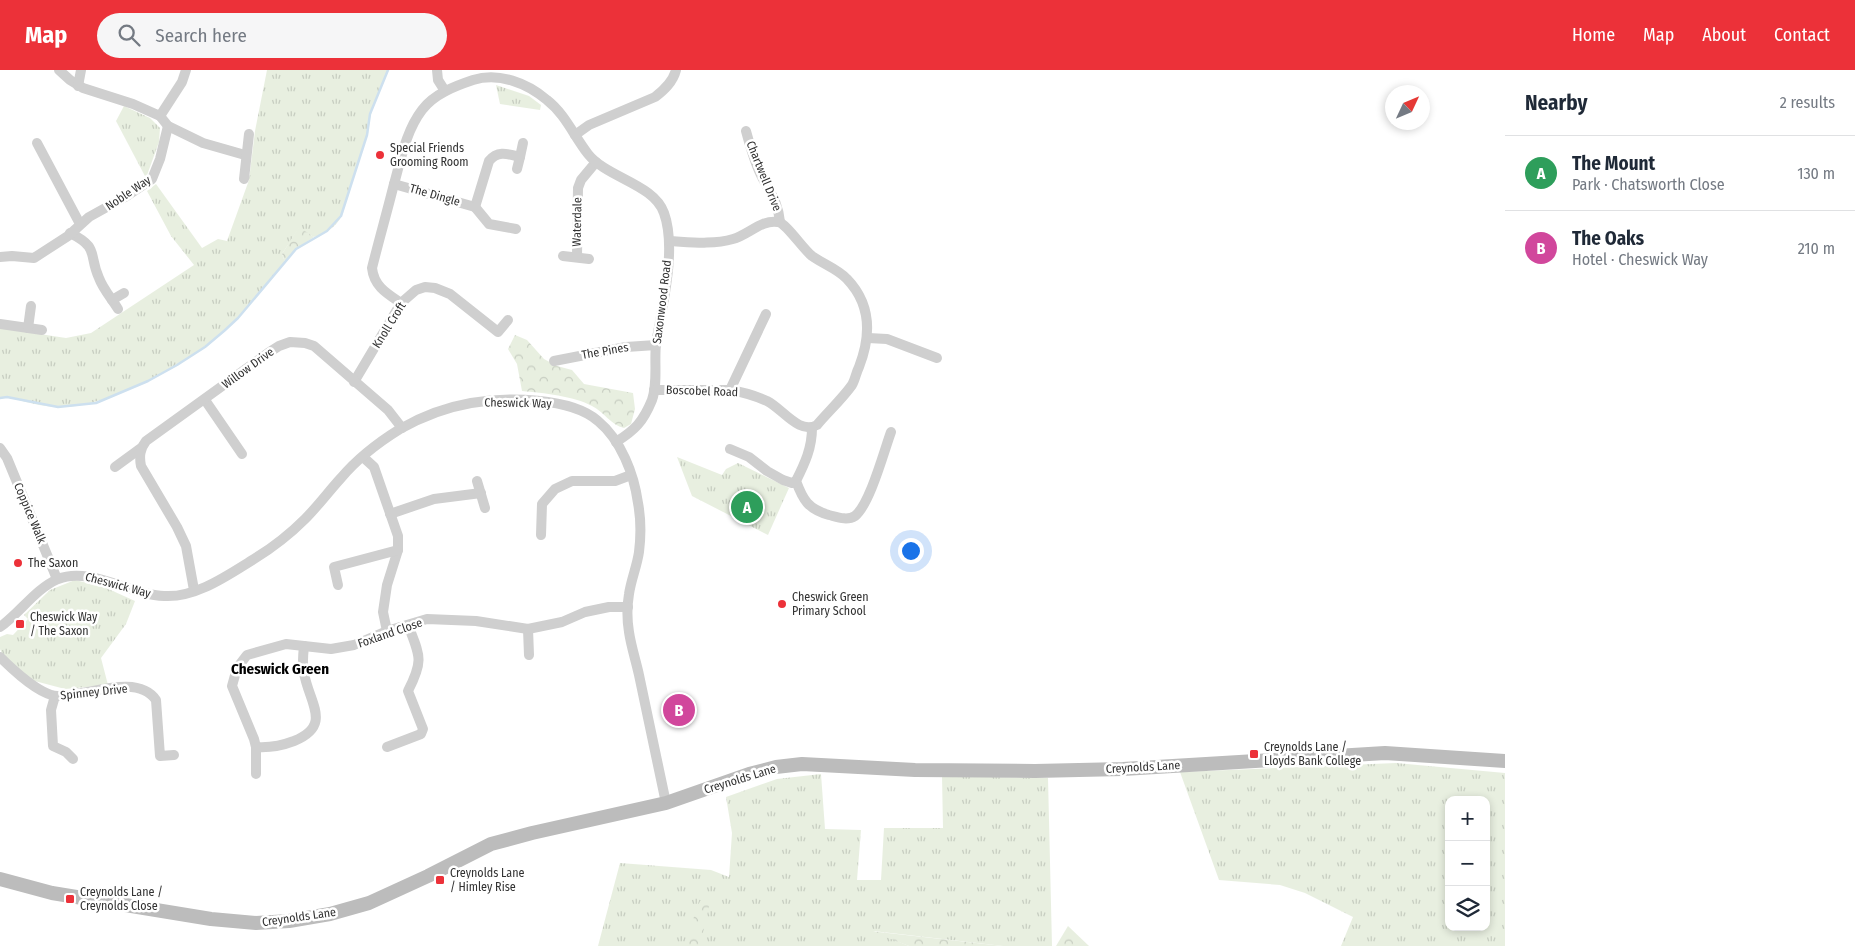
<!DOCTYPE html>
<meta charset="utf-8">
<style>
body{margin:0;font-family:"Fira Sans Condensed",sans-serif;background:#f6f6f7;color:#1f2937}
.controls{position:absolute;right:15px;bottom:15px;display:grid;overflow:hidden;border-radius:10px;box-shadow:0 2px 8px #0003}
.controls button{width:45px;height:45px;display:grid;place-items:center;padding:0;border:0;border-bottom:1px solid #e0e1e3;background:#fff;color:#1f2937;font:25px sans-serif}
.compass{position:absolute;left:1385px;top:15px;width:45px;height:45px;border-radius:50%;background:#fff;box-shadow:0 2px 8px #0003;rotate:46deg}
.you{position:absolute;left:910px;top:480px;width:18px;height:18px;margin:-12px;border:4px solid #fff;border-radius:50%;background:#1a73e8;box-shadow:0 0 0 8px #1a73e833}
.badge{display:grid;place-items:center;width:32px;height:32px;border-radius:50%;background:#ec3139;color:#fff;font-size:16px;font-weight:700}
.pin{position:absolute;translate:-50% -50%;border:2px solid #fff;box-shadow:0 1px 5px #0006}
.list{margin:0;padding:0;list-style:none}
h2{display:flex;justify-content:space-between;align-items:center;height:65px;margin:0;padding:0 20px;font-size:21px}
h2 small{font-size:16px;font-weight:400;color:#747a83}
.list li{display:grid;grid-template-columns:32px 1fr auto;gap:15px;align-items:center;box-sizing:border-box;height:75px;padding:0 20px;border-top:1px solid #e0e1e3}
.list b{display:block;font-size:19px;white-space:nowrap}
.list p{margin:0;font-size:16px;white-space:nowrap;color:#747a83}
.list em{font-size:16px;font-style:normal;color:#747a83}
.icon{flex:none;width:28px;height:28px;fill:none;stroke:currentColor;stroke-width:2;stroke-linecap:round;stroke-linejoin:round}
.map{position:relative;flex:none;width:1505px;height:876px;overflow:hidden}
header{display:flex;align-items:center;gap:30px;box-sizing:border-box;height:70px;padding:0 25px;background:#ec3139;color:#fff}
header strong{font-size:24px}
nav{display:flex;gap:28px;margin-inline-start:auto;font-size:18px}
.search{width:350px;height:45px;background:#f6f6f7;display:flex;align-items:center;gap:12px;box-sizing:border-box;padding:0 18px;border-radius:28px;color:#747a83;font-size:19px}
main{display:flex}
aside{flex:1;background:#fff}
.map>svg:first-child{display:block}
.grass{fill:url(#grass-tufts);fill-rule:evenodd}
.forest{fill:url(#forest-crowns)}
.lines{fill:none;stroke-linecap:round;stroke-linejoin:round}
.stream{stroke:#cde0ef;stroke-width:2.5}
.street{stroke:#cfcfcf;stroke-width:10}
.secondary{stroke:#bcbcbc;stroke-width:14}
.poi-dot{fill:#ec3139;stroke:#fff;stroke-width:2}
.labels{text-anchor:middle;stroke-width:5;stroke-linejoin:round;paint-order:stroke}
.poi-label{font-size:12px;fill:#323232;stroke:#fff;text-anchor:start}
.street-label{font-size:12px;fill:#323232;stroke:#fff}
.quarter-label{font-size:15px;font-weight:bold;fill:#000;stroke:#fff}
</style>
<header>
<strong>Map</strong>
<div class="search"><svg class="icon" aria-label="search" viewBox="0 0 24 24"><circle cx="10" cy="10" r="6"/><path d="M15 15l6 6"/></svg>Search here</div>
<nav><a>Home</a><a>Map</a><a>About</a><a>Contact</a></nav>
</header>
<main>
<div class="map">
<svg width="1505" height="876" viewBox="0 0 1505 876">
<defs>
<pattern id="grass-tufts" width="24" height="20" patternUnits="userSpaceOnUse" patternTransform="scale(1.25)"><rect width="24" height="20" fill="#e8efe0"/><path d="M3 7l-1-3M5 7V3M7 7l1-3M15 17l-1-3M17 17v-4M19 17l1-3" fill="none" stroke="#c7cdc1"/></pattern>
<pattern id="forest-crowns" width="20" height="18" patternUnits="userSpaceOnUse" patternTransform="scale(1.25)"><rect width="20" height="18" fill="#e8efe0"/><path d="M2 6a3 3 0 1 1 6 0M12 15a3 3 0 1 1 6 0" fill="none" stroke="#c7cdc1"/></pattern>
</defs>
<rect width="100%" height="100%" fill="#fff"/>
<!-- grass -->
<g class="grass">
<path d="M267 0H389C379 20 369 41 368 64L340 149C333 159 326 163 314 167L299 158 282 184 285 192C265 214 247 240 225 260 190 292 107 339 59 337 42 337 23 331 7 327L0 328V258L66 268 91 263 194 195 171 166 147 121 156 114 202 178 218 169 227 171 249 110 255 61Z"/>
<polygon points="496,15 529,26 541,35 540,40 500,34"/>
<polygon points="124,36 150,48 160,58 159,72 146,108 116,51"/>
<polygon points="677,387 722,405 726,399 738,393 789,418 768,465 692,426"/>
<polygon points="75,510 104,517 135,531 126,554 101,588 108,615 65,619 31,610 3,586 0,579 0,567 7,564 13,565 28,549 24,545 50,520"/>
<path d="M1396 693 1505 703V876H1341L1353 847 1305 823 1280 815 1219 810 1180 702ZM1449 730H1486V857H1449Z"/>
<polygon points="821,704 825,759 861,760 857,810 881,810 884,758 943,758 942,706 1048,708 1052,876 1003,876 873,861 909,876 598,876 620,793 711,800 729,807 732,763 726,727 777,709"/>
</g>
<!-- forest -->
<g class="forest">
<polygon points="299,157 314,167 296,179 285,192 282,184"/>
<path d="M515 265 527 270 544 289 557 296 572 300 584 314 633 323 635 339 631 354 624 358C611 355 604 342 592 336 574 326 543 323 522 321L517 294 508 279Z"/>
<polygon points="700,831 710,832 700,876 683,876"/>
<polygon points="1068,856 1089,876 1056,876"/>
<polygon points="870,861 1003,876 909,876"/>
</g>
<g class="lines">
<!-- stream -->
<polyline class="stream" points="0,328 7,327 58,337 96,333 148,311 177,295 205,277 224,261 238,248 296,179 327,161 341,146 367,65 370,44 388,0"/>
<!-- street -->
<g class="street">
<polyline points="59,0 70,10 83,18 133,34 160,46 168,56 203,73 245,85"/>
<polyline points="437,0 438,10 445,21"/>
<polyline points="78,16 81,0"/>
<polyline points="160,46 182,12 186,0"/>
<path d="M746 61C750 76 754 91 761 105 770 123 778 131 780 152"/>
<path d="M575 65 589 55 655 27C664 20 673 12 676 0"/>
<polyline points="37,73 80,154"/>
<polyline points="520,87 523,73"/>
<polyline points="244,109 249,64"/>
<path d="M394 114 475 137 489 91C498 80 508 84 520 87L517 99"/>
<polyline points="475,137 489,154 516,159"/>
<path d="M70 163C100 178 88 184 99 208 103 219 112 229 118 239"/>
<polyline points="563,186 589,189"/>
<polyline points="0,187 12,186 34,188 68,166 89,147 125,127 152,109 160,89 168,56"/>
<polyline points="577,187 578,118 581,110 596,92"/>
<polyline points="112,230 124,223"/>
<path d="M401 233C386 223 374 216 372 198 379 170 387 142 394 114 401 89 406 61 422 40 434 24 455 16 473 10 499 2 527 13 547 30 565 44 574 66 588 84 607 108 654 114 664 143 677 179 662 237 656 274 654 292 658 313 652 330 643 352 635 360 616 372"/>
<polyline points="0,254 42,260"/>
<polyline points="28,258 31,236"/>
<polyline points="868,268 887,269 937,288"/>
<polyline points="554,291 626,277 656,275"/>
<polyline points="354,312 401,233 416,220 425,217 435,218 450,224 498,262 508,250"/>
<path d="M654 320H730C742 322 756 326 767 331 783 339 799 365 817 355 828 342 842 329 852 315 855 310 856 303 859 297 871 266 872 235 847 209 838 199 823 194 812 186 803 179 786 153 778 152 762 149 748 165 733 169 712 175 690 172 669 171"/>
<polyline points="730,320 766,244"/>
<polyline points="205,330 242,384"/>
<path d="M812 358C812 378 805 393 796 411 803 430 808 439 829 445 837 447 847 451 855 446 870 434 884 381 891 362"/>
<polyline points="0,378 7,388 57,509"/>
<polyline points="730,379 749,387 767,401 783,410 792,413 796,411"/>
<polyline points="363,387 374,397 398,466 398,480 387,515 383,542 387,561"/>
<polyline points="115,397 141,378"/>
<polyline points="477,411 485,438"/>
<polyline points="390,444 434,429 481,423"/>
<polyline points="541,465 542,434 555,419 572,411 615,411 631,405"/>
<polyline points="338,515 334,497 398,480"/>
<path d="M194 520 186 476 177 457 141 396C139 386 140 379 146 371L268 283 279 276 290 272 305 273 314 276 388 340 402 358"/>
<path d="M0 557C20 543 35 519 58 509 90 496 130 525 164 526 196 528 228 505 254 489 272 478 290 464 305 449 318 436 329 421 341 408 357 389 379 372 400 359 421 347 448 337 471 333 506 327 571 327 598 351 621 370 634 404 638 433 641 449 641 466 639 482 637 496 631 510 629 524 627 536 627 550 629 562 631 576 636 591 639 605 648 647 657 690 666 733"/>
<polyline points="528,559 529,585"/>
<path d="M0 587C12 599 40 625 57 626 84 627 137 602 156 630L160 686 174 685"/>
<polyline points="55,626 51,640 53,676 66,682 73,689"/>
<path d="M256 677C271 678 281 676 294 671 333 655 309 633 304 603 302 595 303 585 304 576"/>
<path d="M387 677 421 664 423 659 408 621C424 590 420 586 408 555"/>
<polyline points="256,704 256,677 254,669 232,616 237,598 247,585 286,574 331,579 354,575 387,561 427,549 476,551 528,559 562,552 585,542 609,537 628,537"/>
</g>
<!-- secondary -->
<polyline class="secondary" points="0,809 52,823 211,849 256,853 289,851 330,844 369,833 428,806 491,774 532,763 666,733 749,704 776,697 802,694 915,700 1035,701 1123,699 1385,683 1505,691"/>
</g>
<!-- markers -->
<g class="poi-dot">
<circle cx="380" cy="85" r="5"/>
<circle cx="18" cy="493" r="5"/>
<circle cx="782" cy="534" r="5"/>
<rect x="15" y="549" width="10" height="10" rx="2.5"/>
<rect x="1249" y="679" width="10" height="10" rx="2.5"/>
<rect x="435" y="805" width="10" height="10" rx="2.5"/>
<rect x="65" y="824" width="10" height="10" rx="2.5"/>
</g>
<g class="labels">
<!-- poi labels -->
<g class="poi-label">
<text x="390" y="82">Special Friends<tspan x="390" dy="14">Grooming Room</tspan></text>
<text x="28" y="497">The Saxon</text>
<text x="792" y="531">Cheswick Green<tspan x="792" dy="14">Primary School</tspan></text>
<text x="30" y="551">Cheswick Way<tspan x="30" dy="14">/ The Saxon</tspan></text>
<text x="1264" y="681">Creynolds Lane /<tspan x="1264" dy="14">Lloyds Bank College</tspan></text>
<text x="450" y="807">Creynolds Lane<tspan x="450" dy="14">/ Himley Rise</tspan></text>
<text x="80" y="826">Creynolds Lane /<tspan x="80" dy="14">Creynolds Close</tspan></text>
</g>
<!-- street labels -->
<g class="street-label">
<text transform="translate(764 106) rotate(68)" y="4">Chartwell Drive</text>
<text transform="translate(128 123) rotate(-34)" y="4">Noble Way</text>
<text transform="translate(435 125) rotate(16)" y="4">The Dingle</text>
<text transform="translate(577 152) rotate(-89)" y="4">Waterdale</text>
<text transform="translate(662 232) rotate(-83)" y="4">Saxonwood Road</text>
<text transform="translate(389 255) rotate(-58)" y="4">Knoll Croft</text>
<text transform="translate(605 281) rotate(-10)" y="4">The Pines</text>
<text transform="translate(248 298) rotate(-36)" y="4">Willow Drive</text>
<text transform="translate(702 321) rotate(2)" y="4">Boscobel Road</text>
<text transform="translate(518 333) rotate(1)" y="4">Cheswick Way</text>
<text transform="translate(30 443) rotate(67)" y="4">Coppice Walk</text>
<text transform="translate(118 515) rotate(15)" y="4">Cheswick Way</text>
<text transform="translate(390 563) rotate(-19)" y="4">Foxland Close</text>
<text transform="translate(94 622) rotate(-6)" y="4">Spinney Drive</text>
<text transform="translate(1143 697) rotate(-3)" y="4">Creynolds Lane</text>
<text transform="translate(740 709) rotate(-17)" y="4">Creynolds Lane</text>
<text transform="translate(299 847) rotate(-8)" y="4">Creynolds Lane</text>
</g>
<!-- quarter labels -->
<g class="quarter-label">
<text x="280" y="604">Cheswick Green</text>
</g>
</g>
</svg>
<div class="controls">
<button>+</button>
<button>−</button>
<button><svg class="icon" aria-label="layers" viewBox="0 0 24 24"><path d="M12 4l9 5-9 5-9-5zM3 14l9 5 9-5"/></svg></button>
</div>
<svg class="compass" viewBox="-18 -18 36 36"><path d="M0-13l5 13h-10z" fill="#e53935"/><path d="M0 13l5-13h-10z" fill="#747a83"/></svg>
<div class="you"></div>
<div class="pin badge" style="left:747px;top:437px;background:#2e9e5b">A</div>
<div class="pin badge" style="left:679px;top:640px;background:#d1479c">B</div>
</div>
<aside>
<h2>Nearby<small>2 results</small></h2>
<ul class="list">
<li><span class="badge" style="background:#2e9e5b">A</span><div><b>The Mount</b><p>Park · Chatsworth Close</p></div><em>130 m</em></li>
<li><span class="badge" style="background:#d1479c">B</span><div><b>The Oaks</b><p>Hotel · Cheswick Way</p></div><em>210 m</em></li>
</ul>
</aside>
</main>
